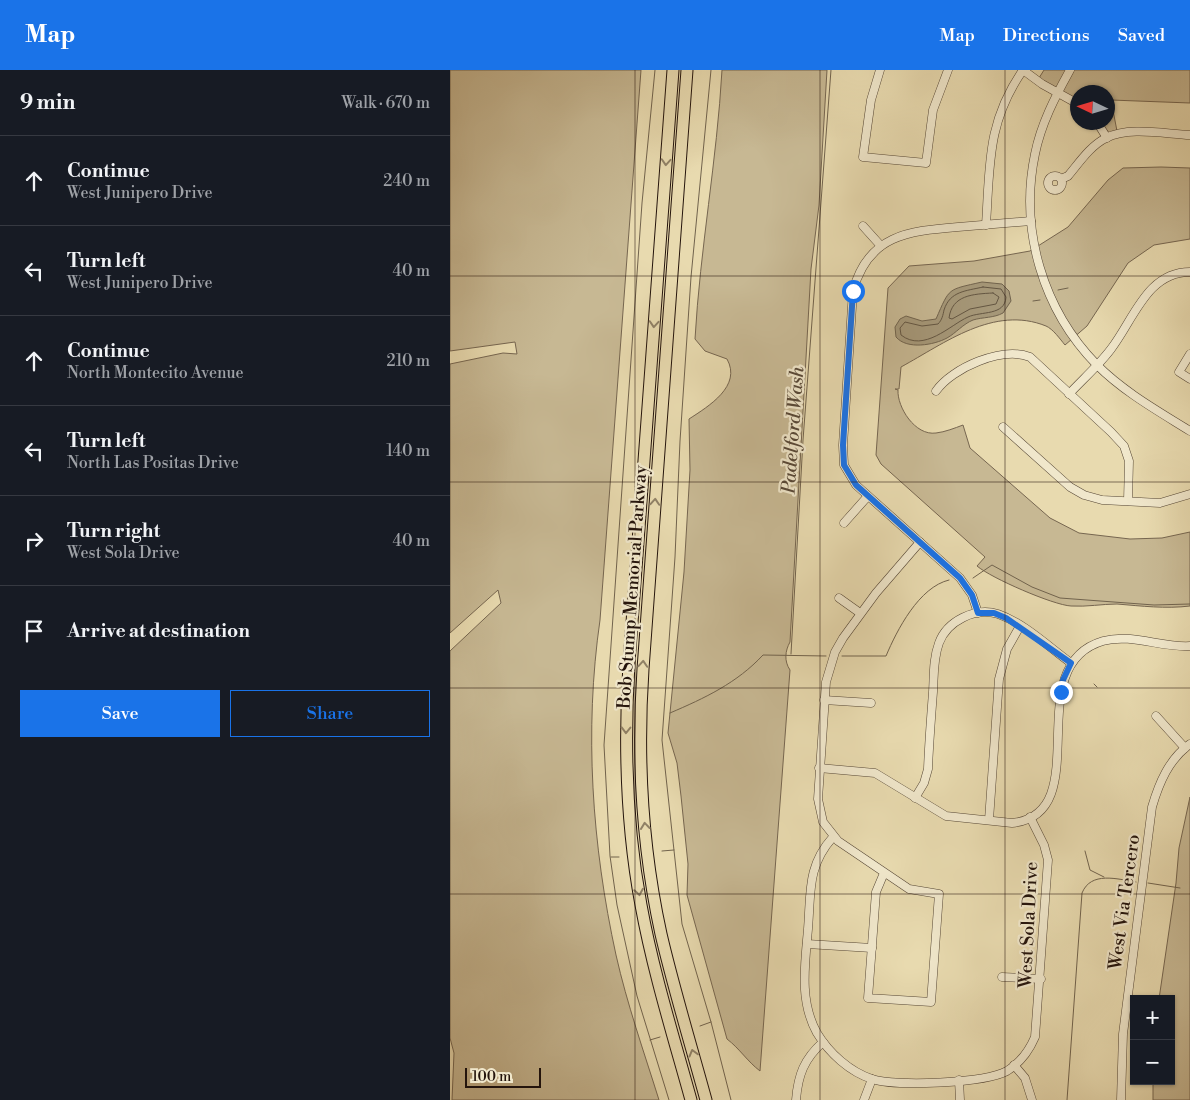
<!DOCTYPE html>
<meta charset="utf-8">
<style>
body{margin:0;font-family:"Libre Bodoni",serif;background:#242831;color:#f1f3f6}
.controls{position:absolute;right:15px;bottom:15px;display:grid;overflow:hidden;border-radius:0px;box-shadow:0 1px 4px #0004}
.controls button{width:45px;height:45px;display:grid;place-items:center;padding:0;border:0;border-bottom:1px solid #363941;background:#171b24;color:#f1f3f6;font:25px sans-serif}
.compass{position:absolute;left:620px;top:15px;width:45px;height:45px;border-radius:50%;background:#171b24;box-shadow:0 1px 4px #0004;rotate:274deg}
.scale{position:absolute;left:15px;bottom:12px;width:76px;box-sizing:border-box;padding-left:5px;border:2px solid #24140c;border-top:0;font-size:14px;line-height:18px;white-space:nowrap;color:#24140c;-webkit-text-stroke:4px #f0e7cb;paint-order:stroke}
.stop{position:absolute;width:15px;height:15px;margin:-11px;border:4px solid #1a73e8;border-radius:50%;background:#fff}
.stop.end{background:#1a73e8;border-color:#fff;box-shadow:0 1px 5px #0008}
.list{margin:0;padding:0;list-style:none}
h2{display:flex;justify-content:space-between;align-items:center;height:65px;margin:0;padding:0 20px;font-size:21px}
h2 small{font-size:16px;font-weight:400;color:#9ea1a6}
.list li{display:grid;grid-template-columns:32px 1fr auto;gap:15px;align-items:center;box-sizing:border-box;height:90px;padding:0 20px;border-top:1px solid #363941}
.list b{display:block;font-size:19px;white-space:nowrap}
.list p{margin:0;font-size:16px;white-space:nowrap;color:#9ea1a6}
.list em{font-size:16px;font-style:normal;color:#9ea1a6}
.actions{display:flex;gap:10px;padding:15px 20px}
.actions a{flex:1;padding:11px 0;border:1px solid #1a73e8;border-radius:0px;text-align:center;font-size:18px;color:#1a73e8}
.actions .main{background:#1a73e8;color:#fff}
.icon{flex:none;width:28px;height:28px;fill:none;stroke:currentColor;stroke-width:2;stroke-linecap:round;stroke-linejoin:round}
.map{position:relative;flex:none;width:740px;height:1030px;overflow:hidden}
header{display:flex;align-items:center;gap:30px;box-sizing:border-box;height:70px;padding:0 25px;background:#1a73e8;color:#fff}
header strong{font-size:24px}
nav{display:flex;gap:28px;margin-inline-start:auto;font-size:18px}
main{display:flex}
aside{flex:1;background:#171b24}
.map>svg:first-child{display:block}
.green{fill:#c7b893;stroke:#766650}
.water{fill:#a59778;stroke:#71634d}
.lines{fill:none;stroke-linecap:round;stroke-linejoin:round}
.shore{stroke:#645642;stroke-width:1}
.stream{stroke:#71634d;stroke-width:1}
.minor-casing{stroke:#554635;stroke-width:9}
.highway-casing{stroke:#24140c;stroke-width:13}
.minor{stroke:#f0e7cb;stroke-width:8}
.highway{stroke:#e8daaf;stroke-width:11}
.oneway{stroke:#908166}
.route{stroke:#1a73e8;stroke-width:6}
.grid{fill:none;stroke:#24140c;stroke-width:1;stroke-opacity:0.55}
.labels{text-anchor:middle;stroke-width:4.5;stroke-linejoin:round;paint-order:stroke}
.street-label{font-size:18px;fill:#24140c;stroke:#f0e7cb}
.water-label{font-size:19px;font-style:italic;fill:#584837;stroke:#f0e7cb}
</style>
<header>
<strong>Map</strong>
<nav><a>Map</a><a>Directions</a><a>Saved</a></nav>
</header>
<main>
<aside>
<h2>9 min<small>Walk · 670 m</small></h2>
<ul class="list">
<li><svg class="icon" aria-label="ahead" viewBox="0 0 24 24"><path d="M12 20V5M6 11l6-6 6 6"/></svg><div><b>Continue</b><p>West Junipero Drive</p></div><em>240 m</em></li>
<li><svg class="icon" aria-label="left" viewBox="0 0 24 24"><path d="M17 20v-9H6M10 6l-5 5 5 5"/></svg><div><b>Turn left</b><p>West Junipero Drive</p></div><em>40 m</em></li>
<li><svg class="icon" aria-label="ahead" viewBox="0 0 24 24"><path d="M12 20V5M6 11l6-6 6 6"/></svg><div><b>Continue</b><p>North Montecito Avenue</p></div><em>210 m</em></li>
<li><svg class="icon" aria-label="left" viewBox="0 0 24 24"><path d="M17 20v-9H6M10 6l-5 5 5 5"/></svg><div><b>Turn left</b><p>North Las Positas Drive</p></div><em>140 m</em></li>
<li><svg class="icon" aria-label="right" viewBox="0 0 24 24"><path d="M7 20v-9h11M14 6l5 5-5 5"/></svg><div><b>Turn right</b><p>West Sola Drive</p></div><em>40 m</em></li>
<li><svg class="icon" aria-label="arrive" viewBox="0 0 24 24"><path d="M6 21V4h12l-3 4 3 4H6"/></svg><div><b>Arrive at destination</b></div></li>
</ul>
<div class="actions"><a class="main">Save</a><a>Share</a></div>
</aside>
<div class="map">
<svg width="740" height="1030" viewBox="0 0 740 1030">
<rect width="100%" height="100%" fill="#e8daaf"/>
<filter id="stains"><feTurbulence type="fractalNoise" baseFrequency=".004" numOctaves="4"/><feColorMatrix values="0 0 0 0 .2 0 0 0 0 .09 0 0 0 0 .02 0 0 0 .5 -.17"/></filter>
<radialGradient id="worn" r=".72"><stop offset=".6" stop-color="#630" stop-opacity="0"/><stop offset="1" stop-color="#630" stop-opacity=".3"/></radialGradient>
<!-- green -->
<g class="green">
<path d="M0 0H191L150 550C134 661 142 775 166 885 177 934 194 982 209 1030H2L4 983 0 968V581L51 533 48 520 0 563V294L53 283 67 284 65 272 0 281Z"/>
<path d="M272 0H377L369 135 361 199 340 572C335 581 334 591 340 600L310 1001C297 991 290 979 277 969L237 825 238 794 231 726 227 693 218 663 234 502 240 400 239 349C259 336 292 316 277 289L255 281 245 269C250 179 267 90 272 0Z"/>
<polygon points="594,0 740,0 740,33 661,30 667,61 659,63 651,53 658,52 658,22 628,22 627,30 589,8"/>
<path d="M711 97 740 98V169L704 175 678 193 637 256 615 275C610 269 603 259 596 256 544 235 495 273 451 297L449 319H445L448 320C447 337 465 366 486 363 495 362 505 358 513 355L520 378 600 448 629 463 680 469 712 468 740 462V536C716 539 691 536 667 534 652 534 637 537 621 536 603 535 541 508 527 496L535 487 431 394 426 385 438 218 459 196 524 191 580 181 618 157 658 110 673 98Z"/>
<polygon points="740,727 740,1030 703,1030 703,1011 721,1011 721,929 709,929 726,813 729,778"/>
</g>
<!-- water -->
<path class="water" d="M532 212 552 214 559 221 561 231 553 243C544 248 533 247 523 250 513 254 506 263 497 268 484 275 457 280 446 267L445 257 450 249 456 246 472 251 486 249C500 217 497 220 532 212Z"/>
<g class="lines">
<!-- shore -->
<g class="shore">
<path d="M533 217 551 219 556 227C555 246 531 241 518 247 500 255 474 283 451 265L450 258 455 252 472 256 488 254C492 250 493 245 494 240 500 221 516 221 533 217Z"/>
<path d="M543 223 549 227 546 234 520 239 502 249 499 248C502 225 523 224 543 223Z"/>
</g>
<!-- stream -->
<g class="stream">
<polyline points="205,0 192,133 154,675 160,786 167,835 187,926 219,1030"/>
<polyline points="261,0 241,207 230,371 225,487 212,670 232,854 261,952 281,1030"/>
<polyline points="608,220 618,218"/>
<polyline points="583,231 590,230"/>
<polyline points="523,508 542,495 582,517 610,528 704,535 740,534"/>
<polyline points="341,584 353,370 381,0"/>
<path d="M392 586H436C447 560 469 517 499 510"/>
<polyline points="644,614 647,617"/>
<path d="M220 643C255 628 287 613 313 585L376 586"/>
<polyline points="212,781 224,780"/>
<polyline points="635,781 640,800 654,807"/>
<polyline points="161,787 169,787"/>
<polyline points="698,813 730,818"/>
<polyline points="250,956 261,952"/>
<polyline points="200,970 210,967"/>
<path d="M617 1030 632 823C641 801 667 809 686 812"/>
</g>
<defs>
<g id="minor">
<polyline points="430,0 421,30 413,87 476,93 483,40 498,0"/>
<polyline points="573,0 592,14 628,34"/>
<path d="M620 0C605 27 591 54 585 84 569 160 593 240 647 295 674 322 708 341 740 361"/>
<polyline points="647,52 657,68"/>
<circle cx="605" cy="113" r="7"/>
<path d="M611 109 618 106C629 93 640 76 656 68 679 56 715 64 740 65"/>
<path d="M536 155C540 94 537 52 573 0"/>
<polyline points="413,156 431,176"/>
<polyline points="740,284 729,302 740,309"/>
<path d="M486 321C502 298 552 276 580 287L661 362 674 376 679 391 678 431"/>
<path d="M619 324C633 309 649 295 661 279 684 249 697 202 740 202"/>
<polyline points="553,357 620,417 634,425 652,430 710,433 740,424"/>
<polyline points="394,453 418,426"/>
<polyline points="389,528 410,543"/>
<path d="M528 543 522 525 510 508 406 415 394 395 393 375 403 221C418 165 458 161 508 157 532 155 556 153 581 151"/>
<polyline points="374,630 421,633"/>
<polyline points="706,646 735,678"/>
<path d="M369 698 425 703 496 746 562 753C649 744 567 596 653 571 681 563 712 578 740 576"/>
<path d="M465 728 474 713 478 699C479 673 481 648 483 622 484 606 483 589 489 573 497 551 525 537 548 544 574 553 599 577 621 593"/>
<polyline points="539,750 549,609 557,579 570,556"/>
<path d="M383 767C357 796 361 822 358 859 355 894 349 931 367 963 379 983 400 1002 422 1009 446 1017 535 1013 557 1001 570 993 579 981 585 967L598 790 594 775 580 747"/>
<polyline points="434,803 426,822 418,928 481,932 489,824 459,819 388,771 373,752 368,729 376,612 385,582 393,568 426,523 470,472"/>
<polyline points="357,874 422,878"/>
<polyline points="552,907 591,909"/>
<polyline points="564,995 575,1008 582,1030"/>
<polyline points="509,1010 510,1030"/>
<path d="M346 1030C348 1005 354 989 373 972"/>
<polyline points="414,1030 422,1009"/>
<path d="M671 1030 673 964 702 737C709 713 719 689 740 674"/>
</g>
<g id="highway">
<path d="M223 0 179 593C174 674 176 755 191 835 203 901 223 965 241 1030"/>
<path d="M237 0 193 599C187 688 192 777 211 864 224 920 241 975 256 1030"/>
</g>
</defs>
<!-- minor casing -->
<use href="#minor" class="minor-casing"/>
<!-- highway casing -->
<use href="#highway" class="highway-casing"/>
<!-- minor -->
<use href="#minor" class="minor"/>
<!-- highway -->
<use href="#highway" class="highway"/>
</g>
<!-- one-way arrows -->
<defs><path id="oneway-chevron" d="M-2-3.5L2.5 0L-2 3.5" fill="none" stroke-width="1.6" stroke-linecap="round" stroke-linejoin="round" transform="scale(1.25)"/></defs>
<g class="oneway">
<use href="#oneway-chevron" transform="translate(216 92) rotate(94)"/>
<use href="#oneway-chevron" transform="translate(204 254) rotate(94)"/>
<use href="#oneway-chevron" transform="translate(205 432) rotate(-86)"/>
<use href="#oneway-chevron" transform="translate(193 594) rotate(-86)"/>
<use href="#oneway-chevron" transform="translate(176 660) rotate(91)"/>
<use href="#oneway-chevron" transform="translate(195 756) rotate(-96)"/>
<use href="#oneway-chevron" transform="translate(189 822) rotate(81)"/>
<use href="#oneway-chevron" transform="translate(243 983) rotate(-105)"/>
</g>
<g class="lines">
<!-- route -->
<polyline class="route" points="403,221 393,375 394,395 406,415 510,508 522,525 528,543 544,543 556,548 621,593 613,610 611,622"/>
</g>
<!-- grid -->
<path class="grid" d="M185 0V1030M370 0V1030M555 0V1030M0 206H740M0 412H740M0 618H740M0 824H740"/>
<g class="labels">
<!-- street labels -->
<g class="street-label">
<text transform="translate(182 517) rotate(-86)" y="6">Bob Stump Memorial Parkway</text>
<text transform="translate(674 832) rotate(-82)" y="6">West Via Tercero</text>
<text transform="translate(578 855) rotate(-87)" y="6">West Sola Drive</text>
</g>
<!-- water labels -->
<g class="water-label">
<text transform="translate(342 360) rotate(-86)" y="7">Padelford Wash</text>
</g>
</g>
<rect width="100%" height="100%" filter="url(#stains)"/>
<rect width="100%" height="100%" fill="url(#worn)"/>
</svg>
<div class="controls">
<button>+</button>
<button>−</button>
</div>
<svg class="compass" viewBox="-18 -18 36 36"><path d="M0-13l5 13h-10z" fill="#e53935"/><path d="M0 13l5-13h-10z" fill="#9ea1a6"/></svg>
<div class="scale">100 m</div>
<div class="stop" style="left:403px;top:221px"></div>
<div class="stop end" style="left:611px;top:622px"></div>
</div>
</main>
